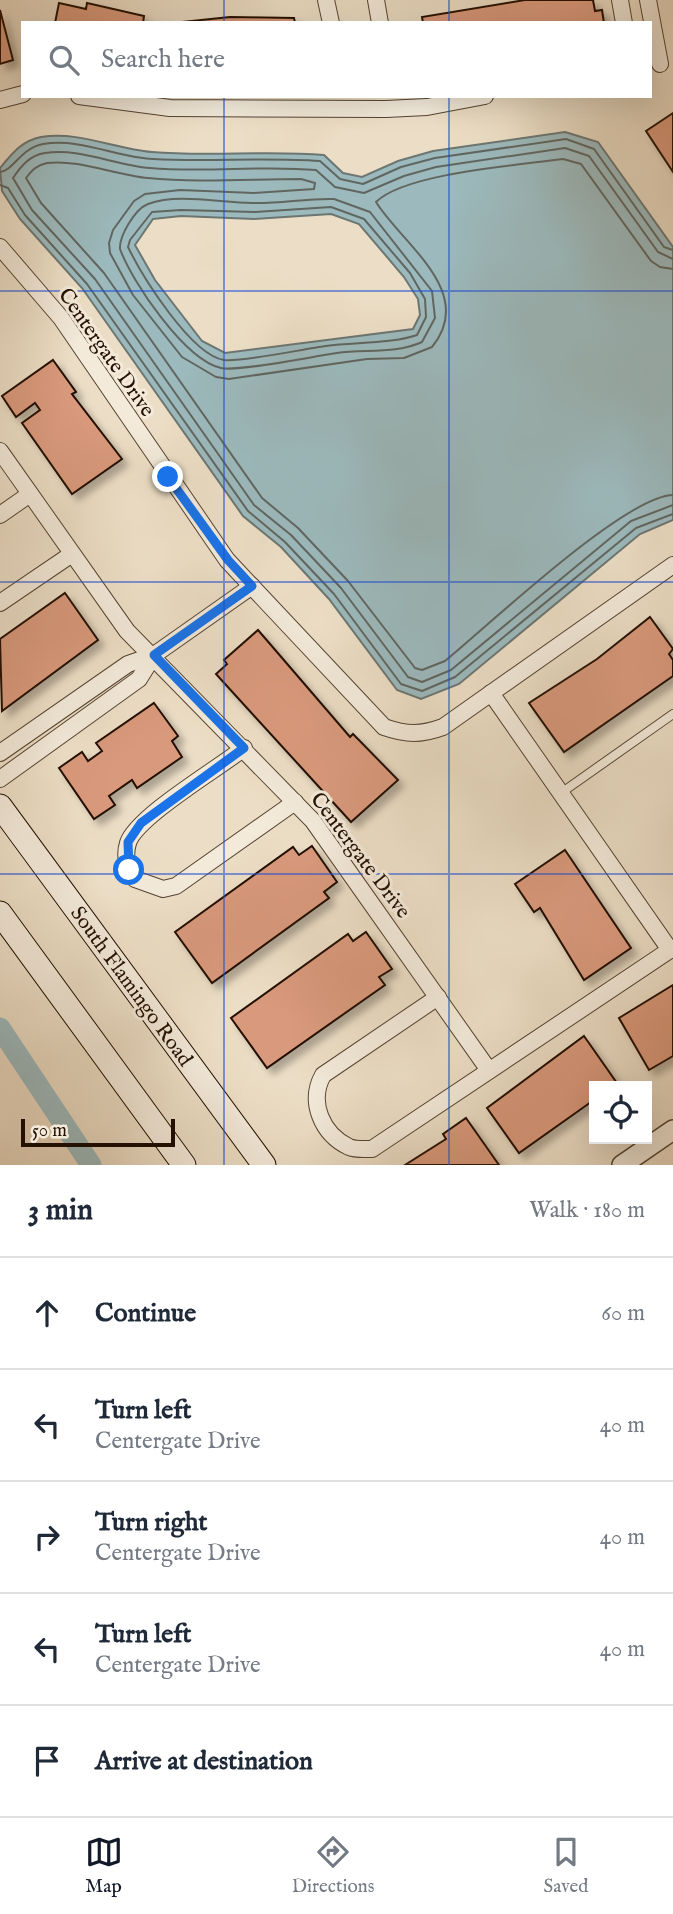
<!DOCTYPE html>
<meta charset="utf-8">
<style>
body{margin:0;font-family:"IM FELL English",serif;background:#f6f6f7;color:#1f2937}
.controls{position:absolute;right:21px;bottom:21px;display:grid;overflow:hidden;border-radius:0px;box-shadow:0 7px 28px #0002}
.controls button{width:63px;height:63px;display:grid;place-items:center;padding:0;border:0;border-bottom:2px solid #e0e1e3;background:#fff;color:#1f2937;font:35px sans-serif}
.scale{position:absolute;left:21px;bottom:18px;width:154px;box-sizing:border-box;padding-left:7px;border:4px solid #241101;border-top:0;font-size:19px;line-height:24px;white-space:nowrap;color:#241101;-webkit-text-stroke:5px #f3eada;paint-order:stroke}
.stop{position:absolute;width:21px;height:21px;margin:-16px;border:5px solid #1a73e8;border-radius:50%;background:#fff}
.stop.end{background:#1a73e8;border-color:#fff;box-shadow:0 2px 7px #0008}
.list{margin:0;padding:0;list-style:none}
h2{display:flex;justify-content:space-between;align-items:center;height:91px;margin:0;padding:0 28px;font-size:30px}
h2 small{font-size:23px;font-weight:400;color:#747a83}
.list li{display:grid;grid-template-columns:46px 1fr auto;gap:21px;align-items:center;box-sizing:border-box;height:112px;padding:0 28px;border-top:2px solid #e0e1e3}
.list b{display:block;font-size:26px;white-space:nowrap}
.list p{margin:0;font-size:23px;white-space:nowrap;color:#747a83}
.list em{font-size:23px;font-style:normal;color:#747a83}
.icon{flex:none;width:38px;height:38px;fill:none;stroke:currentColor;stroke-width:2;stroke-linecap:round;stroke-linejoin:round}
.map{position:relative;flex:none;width:673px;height:1165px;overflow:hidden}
.search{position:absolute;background:#fff;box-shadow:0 7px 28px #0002;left:21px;right:21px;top:21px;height:77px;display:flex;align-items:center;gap:18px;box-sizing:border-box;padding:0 24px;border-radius:0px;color:#747a83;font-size:26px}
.sheet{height:651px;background:#fff}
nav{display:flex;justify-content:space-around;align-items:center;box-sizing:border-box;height:98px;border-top:2px solid #e0e1e3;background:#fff;font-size:19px;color:#747a83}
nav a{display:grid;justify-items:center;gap:4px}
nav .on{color:#111827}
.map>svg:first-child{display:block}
.water{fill:#9cbabe;stroke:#6c7672;stroke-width:2;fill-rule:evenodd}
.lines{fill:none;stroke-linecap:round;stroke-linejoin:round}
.shore{stroke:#606660;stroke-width:2}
.canal{stroke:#9cbabe;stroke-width:21}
.building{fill:#d9997c;stroke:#241101;stroke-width:2;filter:url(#shadow)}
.service-casing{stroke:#564432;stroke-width:10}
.minor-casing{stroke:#564432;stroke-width:18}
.tertiary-casing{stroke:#564432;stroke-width:22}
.secondary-casing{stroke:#241101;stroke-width:25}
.service{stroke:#f3eada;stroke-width:8}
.minor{stroke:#f3eada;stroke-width:16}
.tertiary{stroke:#f3eada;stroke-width:19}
.secondary{stroke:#f3eada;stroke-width:23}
.route{stroke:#1a73e8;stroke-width:9}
.grid{fill:none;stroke:#1d4ed8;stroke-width:2;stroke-opacity:0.55}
.labels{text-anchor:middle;stroke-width:6;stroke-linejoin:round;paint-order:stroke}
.street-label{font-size:21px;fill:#241101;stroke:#f3eada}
</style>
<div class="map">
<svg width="673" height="1165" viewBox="0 0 673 1165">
<defs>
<filter id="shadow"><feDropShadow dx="6" dy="6" stdDeviation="3.5" flood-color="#0004"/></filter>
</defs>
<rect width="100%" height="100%" fill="#ecdec6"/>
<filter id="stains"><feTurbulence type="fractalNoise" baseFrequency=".00286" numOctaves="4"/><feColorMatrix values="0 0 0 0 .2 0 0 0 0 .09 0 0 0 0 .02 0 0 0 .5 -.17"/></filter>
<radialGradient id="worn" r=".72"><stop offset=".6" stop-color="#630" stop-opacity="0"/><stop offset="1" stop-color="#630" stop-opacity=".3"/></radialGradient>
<!-- water -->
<path class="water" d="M565 132 598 142 673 247V520L640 534 459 684 421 699 397 690 329 599 281 547 243 516 82 288 20 219 2 191 0 168C12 154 21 141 41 137 80 131 114 149 152 152 209 157 267 150 324 155L343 173 362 177 398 161 433 151ZM331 214 359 224 404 277 418 299 420 315 413 329 225 353 202 341 155 280 135 245 153 219 181 216 254 219Z"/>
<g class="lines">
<!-- shore -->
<g class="shore">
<path d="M0 172C13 171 21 148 43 144 82 138 115 157 153 159 209 162 265 157 320 161L340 179 363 184 401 167 435 158 566 139 594 149 664 247 673 250"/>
<polyline points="0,185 8,188 25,215 87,284 248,511 285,542 334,594 401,684 422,691 455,677 636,528 673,514"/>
<path d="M334 199 370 212 432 291 435 318 422 342C397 354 364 349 337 353 315 356 238 372 221 368 185 360 132 282 120 249 119 236 135 209 148 204 178 193 221 203 252 203 279 204 307 198 334 199Z"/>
<path d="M331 207 364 219 410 273 425 299 426 317 417 335C391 344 354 342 326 346 303 349 244 362 224 360 191 355 142 276 128 247L130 240 152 212 181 210 255 212Z"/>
<path d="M673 259 658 252 589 156 565 148 436 167 404 176 364 193 335 187 316 170C261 165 205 173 150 168 114 165 81 148 45 153 30 155 21 166 13 178L32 210 95 279 254 505 291 535 341 588 408 677 422 682 451 670 631 521 673 505"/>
<path d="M673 269 660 267 651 261 581 164 563 159C520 165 405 173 376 202 402 244 477 292 432 347L404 358 367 359 229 379 216 377 182 357 133 295 110 253 109 243 113 230 134 201 145 194 180 190 254 193 314 189 315 183 301 179C251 179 198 183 148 178 115 175 79 159 47 163 37 165 32 170 26 178L41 203 104 273 262 498 298 528 348 581 415 668 422 670 445 661C489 625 625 496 673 495"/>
</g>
<!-- canal -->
<polyline class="canal" points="0,1028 91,1165"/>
</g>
<!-- building -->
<g class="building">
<polygon points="525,0 593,0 595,11 602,10 604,23 423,23 422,17"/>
<polygon points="59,3 86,9 87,3 144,16 143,23 55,23"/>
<polygon points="0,10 13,60 0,64"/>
<polygon points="230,17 294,18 295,23 182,22"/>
<polygon points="673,113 673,172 646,131"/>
<polygon points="53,360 76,392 72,394 122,459 72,494 22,423 40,410 35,403 16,417 2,396"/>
<polygon points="65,593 98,640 2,711 0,639"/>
<polygon points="650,617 673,649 669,654 673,660 673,676 564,752 529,703 597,659"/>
<polygon points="258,630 350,737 353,734 398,780 351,822 216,674 227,664 224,660"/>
<polygon points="154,703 178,736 172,741 182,757 137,788 132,780 109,796 115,805 94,819 59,768 82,752 88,761 102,751 96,743"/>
<polygon points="312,846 337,882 324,892 329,898 212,983 175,932 293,847 299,855"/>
<polygon points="565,850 631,948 584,980 540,908 534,912 515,884"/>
<polygon points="366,932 392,969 379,977 385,985 267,1068 231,1018 348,934 353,941"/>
<polygon points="673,985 673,1056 649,1070 619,1018"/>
<polygon points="584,1036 619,1086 594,1086 594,1103 591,1102 519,1153 487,1108"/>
<polygon points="466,1118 499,1165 405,1165 446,1139 443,1134"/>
</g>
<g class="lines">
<defs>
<polyline id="service" points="561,793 673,714"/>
<g id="minor">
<polyline points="326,0 331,23"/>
<polyline points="376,0 380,23"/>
<polyline points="620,0 624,23"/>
<polyline points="648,0 660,64"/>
<polyline points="79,96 170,108 386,109 427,107 485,96"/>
<polyline points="0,100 23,94"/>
<path d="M0 247 61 318 227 560 384 727C407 735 421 735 443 727L673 565"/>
<polyline points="0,451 127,631 313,821 488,1069"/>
<polyline points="0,515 30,494"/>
<polyline points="0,603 72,554"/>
<polyline points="491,693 670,950"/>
<path d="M244 748C219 768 136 817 128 843 124 856 127 868 135 879L163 889 176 886 295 802"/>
<polyline points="0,753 128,664 154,655 252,586"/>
<polyline points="0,779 139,679 154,655"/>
<path d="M438 997 323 1075C308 1102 322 1134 349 1147 356 1150 365 1149 372 1149L673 948"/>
</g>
<polyline id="tertiary" points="622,1165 673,1130"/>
<g id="secondary">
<polyline points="0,806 264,1165"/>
<polyline points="0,913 184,1165"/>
</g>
</defs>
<!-- service casing -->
<use href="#service" class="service-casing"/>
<!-- minor casing -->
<use href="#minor" class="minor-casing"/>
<!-- tertiary casing -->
<use href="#tertiary" class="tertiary-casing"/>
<!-- secondary casing -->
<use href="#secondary" class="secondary-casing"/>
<!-- service -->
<use href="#service" class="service"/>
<!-- minor -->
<use href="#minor" class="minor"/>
<!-- tertiary -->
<use href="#tertiary" class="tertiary"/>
<!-- secondary -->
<use href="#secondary" class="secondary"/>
</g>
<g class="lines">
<!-- route -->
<polyline class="route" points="129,870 128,842 141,823 244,748 154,655 252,586 228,560 168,477"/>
</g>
<!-- grid -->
<path class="grid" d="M224 0V23M449 0V23M224 96V1165M449 96V1165M0 291H673M0 582H673M0 874H673"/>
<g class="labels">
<!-- street labels -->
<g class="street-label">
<text transform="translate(107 352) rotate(55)" y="7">Centergate Drive</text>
<text transform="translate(361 855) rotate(53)" y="7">Centergate Drive</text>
<text transform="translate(132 986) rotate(54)" y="7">South Flamingo Road</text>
</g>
</g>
<rect width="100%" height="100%" filter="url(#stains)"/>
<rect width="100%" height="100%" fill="url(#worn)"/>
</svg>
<div class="controls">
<button><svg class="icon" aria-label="locate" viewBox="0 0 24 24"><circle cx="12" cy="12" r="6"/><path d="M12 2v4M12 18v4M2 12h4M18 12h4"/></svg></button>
</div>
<div class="scale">50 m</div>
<div class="stop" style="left:129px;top:870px"></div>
<div class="stop end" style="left:168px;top:477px"></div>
<div class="search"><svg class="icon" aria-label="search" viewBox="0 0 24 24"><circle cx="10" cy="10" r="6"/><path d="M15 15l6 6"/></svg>Search here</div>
</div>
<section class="sheet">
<h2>3 min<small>Walk · 180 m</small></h2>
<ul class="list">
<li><svg class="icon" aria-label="ahead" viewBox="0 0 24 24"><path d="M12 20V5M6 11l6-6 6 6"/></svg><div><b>Continue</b></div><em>60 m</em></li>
<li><svg class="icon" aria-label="left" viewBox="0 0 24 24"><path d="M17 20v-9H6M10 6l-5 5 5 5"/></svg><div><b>Turn left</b><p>Centergate Drive</p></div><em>40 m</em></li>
<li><svg class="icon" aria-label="right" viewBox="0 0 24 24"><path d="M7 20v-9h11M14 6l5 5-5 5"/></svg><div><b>Turn right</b><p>Centergate Drive</p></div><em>40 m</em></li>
<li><svg class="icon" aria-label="left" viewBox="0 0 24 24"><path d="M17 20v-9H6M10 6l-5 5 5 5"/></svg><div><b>Turn left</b><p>Centergate Drive</p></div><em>40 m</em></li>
<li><svg class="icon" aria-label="arrive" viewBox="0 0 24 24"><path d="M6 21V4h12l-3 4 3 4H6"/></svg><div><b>Arrive at destination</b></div></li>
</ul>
</section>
<nav>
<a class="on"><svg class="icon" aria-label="map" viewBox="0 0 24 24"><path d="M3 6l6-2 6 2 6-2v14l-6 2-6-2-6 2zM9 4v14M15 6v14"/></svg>Map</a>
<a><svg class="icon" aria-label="directions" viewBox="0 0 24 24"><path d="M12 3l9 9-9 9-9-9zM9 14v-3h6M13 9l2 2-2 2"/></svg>Directions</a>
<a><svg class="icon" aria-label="saved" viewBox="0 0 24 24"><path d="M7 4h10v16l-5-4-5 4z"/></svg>Saved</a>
</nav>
